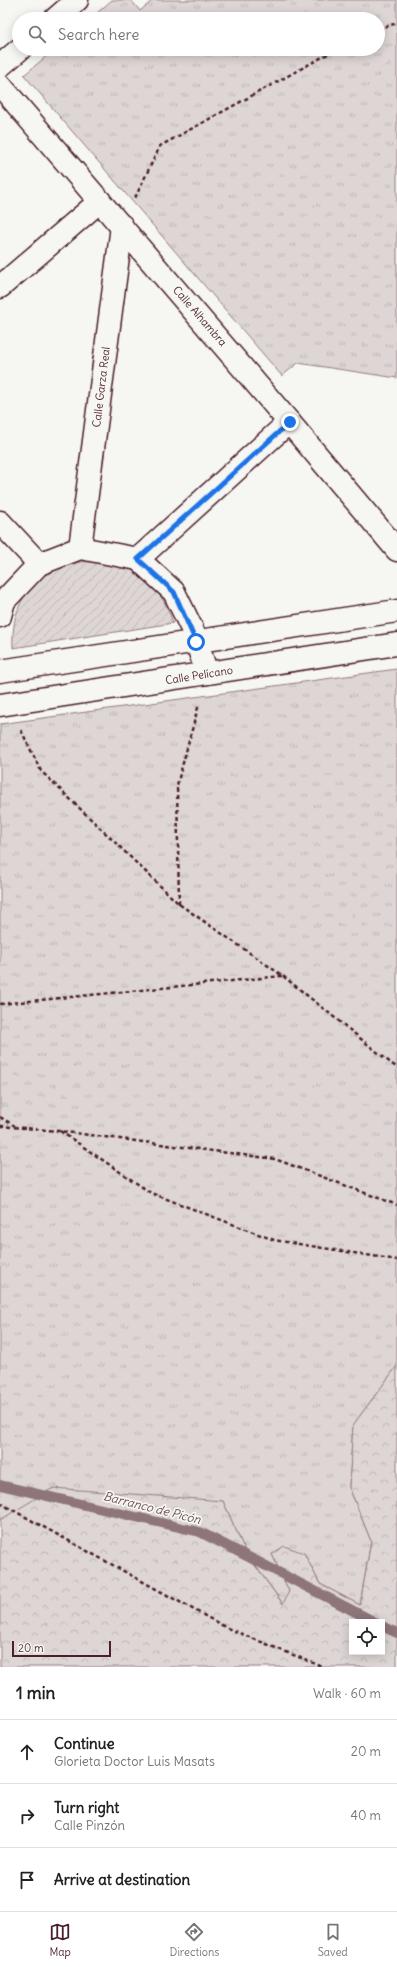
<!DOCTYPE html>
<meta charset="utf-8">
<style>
body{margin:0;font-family:Delius,sans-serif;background:#f2f2f2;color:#222}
.controls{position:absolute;right:12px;bottom:12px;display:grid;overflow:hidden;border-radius:0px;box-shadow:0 2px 10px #0003}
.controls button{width:36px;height:36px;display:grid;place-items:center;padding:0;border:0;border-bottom:1px solid #e0e0e0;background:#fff;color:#222;font:20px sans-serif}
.scale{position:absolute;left:12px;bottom:10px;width:99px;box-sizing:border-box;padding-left:4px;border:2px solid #4a1f2b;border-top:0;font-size:11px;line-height:14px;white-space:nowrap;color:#4a1f2b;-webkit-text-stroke:3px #f6f6f2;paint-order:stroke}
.stop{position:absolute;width:12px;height:12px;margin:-9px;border:3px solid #1a73e8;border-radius:50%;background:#fff}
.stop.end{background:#1a73e8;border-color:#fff;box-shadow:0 1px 4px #0008}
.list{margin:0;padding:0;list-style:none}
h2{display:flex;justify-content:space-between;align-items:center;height:52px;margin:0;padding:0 16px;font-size:17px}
h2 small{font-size:13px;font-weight:400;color:#767676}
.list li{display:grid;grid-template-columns:26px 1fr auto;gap:12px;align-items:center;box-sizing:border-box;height:64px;padding:0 16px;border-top:1px solid #e0e0e0}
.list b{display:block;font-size:15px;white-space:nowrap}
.list p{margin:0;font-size:13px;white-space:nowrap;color:#767676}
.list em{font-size:13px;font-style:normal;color:#767676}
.icon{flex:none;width:22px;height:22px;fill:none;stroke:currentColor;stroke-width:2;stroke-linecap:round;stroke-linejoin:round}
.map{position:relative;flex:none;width:397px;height:1667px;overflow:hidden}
.search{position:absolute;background:#fff;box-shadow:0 2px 10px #0003;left:12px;right:12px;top:12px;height:44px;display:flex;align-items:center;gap:10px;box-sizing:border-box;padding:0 14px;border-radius:22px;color:#767676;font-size:15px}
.sheet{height:244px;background:#fff}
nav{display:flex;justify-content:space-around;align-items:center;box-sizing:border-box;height:56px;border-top:1px solid #e0e0e0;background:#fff;font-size:11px;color:#767676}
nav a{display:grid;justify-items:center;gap:2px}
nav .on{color:#4a1f2b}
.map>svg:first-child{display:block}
.grass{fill:url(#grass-tufts);stroke:#947a80}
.forest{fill:url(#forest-crowns);stroke:#947a80;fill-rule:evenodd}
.garden{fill:url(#garden-furrows);stroke:#947a80}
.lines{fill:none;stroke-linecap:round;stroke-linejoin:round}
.stream{stroke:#8e747a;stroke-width:10}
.minor-casing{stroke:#4a1f2b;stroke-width:25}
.path{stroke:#4a1f2b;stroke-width:2.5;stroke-dasharray:4 3;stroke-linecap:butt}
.minor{stroke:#f6f6f2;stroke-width:22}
.route{stroke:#1a73e8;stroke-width:5}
.labels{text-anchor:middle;stroke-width:3.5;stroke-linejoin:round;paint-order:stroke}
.street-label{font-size:11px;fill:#4a1f2b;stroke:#f6f6f2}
.water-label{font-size:12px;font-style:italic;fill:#6c4a52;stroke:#f6f6f2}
</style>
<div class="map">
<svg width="397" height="1667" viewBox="0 0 397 1667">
<defs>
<pattern id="grass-tufts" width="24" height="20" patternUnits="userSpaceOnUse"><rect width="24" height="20" fill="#ddd6d5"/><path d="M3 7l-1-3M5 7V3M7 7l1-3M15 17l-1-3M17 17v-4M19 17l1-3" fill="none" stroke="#bfb7b7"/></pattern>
<pattern id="forest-crowns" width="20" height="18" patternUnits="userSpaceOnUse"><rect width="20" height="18" fill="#ddd6d5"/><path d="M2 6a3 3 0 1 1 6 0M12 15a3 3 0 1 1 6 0" fill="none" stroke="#bfb7b7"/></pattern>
<pattern id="garden-furrows" width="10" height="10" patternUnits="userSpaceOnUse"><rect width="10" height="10" fill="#ddd6d5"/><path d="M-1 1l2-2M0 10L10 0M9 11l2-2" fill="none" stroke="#bfb7b7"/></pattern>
</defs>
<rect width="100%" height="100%" fill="#f6f6f2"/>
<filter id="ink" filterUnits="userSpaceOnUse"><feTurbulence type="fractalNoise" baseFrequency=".025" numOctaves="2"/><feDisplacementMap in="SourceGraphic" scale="8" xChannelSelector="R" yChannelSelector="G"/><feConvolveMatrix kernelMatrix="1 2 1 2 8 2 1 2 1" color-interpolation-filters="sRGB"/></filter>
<g filter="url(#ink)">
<!-- grass -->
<g class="grass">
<polygon points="112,0 131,0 140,11 153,0 397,0 397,378 298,363 282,376 24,75 55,49 378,49 378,19 90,19"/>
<polygon points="397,669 397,1366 353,1425 349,1487 371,1541 360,1605 320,1584 304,1553 272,1554 289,1591 284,1605 246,1553 223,1501 0,1520 0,724"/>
</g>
<!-- forest -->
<path class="forest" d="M397 1366V1667H0V1520L53 1488 223 1501 246 1553 283 1604 289 1591 272 1554 284 1546 304 1553 320 1584 360 1605 371 1541 349 1487 353 1425ZM352 1622H382V1652H352Z"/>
<!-- garden -->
<path class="garden" d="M96 560C106 562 117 564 127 567 152 574 165 600 173 623L13 648C11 611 25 580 63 566 73 562 85 562 96 560Z"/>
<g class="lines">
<!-- stream -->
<g class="stream">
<polyline points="0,1485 200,1532 375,1622"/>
<polyline points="382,1626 397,1633"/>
</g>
<defs>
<g id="minor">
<polyline points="55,19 77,0"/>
<polyline points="0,66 20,49"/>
<polyline points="0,85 289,422 397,550"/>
<polyline points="0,287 100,201"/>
<polyline points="0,522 39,564"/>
<polyline points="80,548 122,226"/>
<polyline points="138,559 289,422"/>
<polyline points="0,616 4,601 39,564 80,548 138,559 174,592 192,629 207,673"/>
<polyline points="0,671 397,611"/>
<polyline points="0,705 397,644"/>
</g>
</defs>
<!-- minor casing -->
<use href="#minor" class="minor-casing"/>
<!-- path -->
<g class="path">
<polyline points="378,29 397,23"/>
<polyline points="135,198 160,146 337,49"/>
<polyline points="21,730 41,771 179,904 283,976 397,1068"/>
<polyline points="179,904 177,785 199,704"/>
<polyline points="0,1004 282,976"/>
<polyline points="0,1117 15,1126"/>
<polyline points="0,1126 59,1131 275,1159 397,1205"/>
<polyline points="60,1131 151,1193 274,1240 397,1260"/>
<polyline points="0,1503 227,1628 323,1667"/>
</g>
<!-- minor -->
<use href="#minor" class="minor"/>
</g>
</g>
<g class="lines" filter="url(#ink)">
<!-- route -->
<polyline class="route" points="196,642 174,592 138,559 290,422"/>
</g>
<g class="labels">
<!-- street labels -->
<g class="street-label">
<text transform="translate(200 316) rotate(49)" y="4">Calle Alhambra</text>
<text transform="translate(101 387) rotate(-83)" y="4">Calle Garza Real</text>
<text transform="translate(199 675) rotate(-9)" y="4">Calle Pelícano</text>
</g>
<!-- water labels -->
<g class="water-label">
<text transform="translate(152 1508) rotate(14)" y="4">Barranco de Picón</text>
</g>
</g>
</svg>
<div class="controls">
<button><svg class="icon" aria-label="locate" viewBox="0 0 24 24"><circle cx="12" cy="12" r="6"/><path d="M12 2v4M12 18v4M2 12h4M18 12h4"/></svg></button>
</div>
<div class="scale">20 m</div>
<div class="stop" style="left:196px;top:642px"></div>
<div class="stop end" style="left:290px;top:422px"></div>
<div class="search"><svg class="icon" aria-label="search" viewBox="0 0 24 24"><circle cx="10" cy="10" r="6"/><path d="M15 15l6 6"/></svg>Search here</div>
</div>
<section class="sheet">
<h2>1 min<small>Walk · 60 m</small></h2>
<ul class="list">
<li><svg class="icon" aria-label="ahead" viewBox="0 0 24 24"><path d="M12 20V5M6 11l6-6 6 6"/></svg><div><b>Continue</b><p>Glorieta Doctor Luis Masats</p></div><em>20 m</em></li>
<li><svg class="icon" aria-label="right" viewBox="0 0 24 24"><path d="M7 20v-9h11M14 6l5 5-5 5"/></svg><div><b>Turn right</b><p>Calle Pinzón</p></div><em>40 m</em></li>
<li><svg class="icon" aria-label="arrive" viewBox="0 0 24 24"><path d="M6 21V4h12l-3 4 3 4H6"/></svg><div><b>Arrive at destination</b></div></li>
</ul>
</section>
<nav>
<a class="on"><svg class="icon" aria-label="map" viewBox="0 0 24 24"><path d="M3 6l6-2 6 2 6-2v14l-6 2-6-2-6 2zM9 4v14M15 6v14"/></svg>Map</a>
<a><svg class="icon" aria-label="directions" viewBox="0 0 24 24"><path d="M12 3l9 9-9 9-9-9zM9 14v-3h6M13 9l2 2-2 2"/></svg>Directions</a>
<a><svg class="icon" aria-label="saved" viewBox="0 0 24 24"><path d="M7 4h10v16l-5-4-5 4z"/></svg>Saved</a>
</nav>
